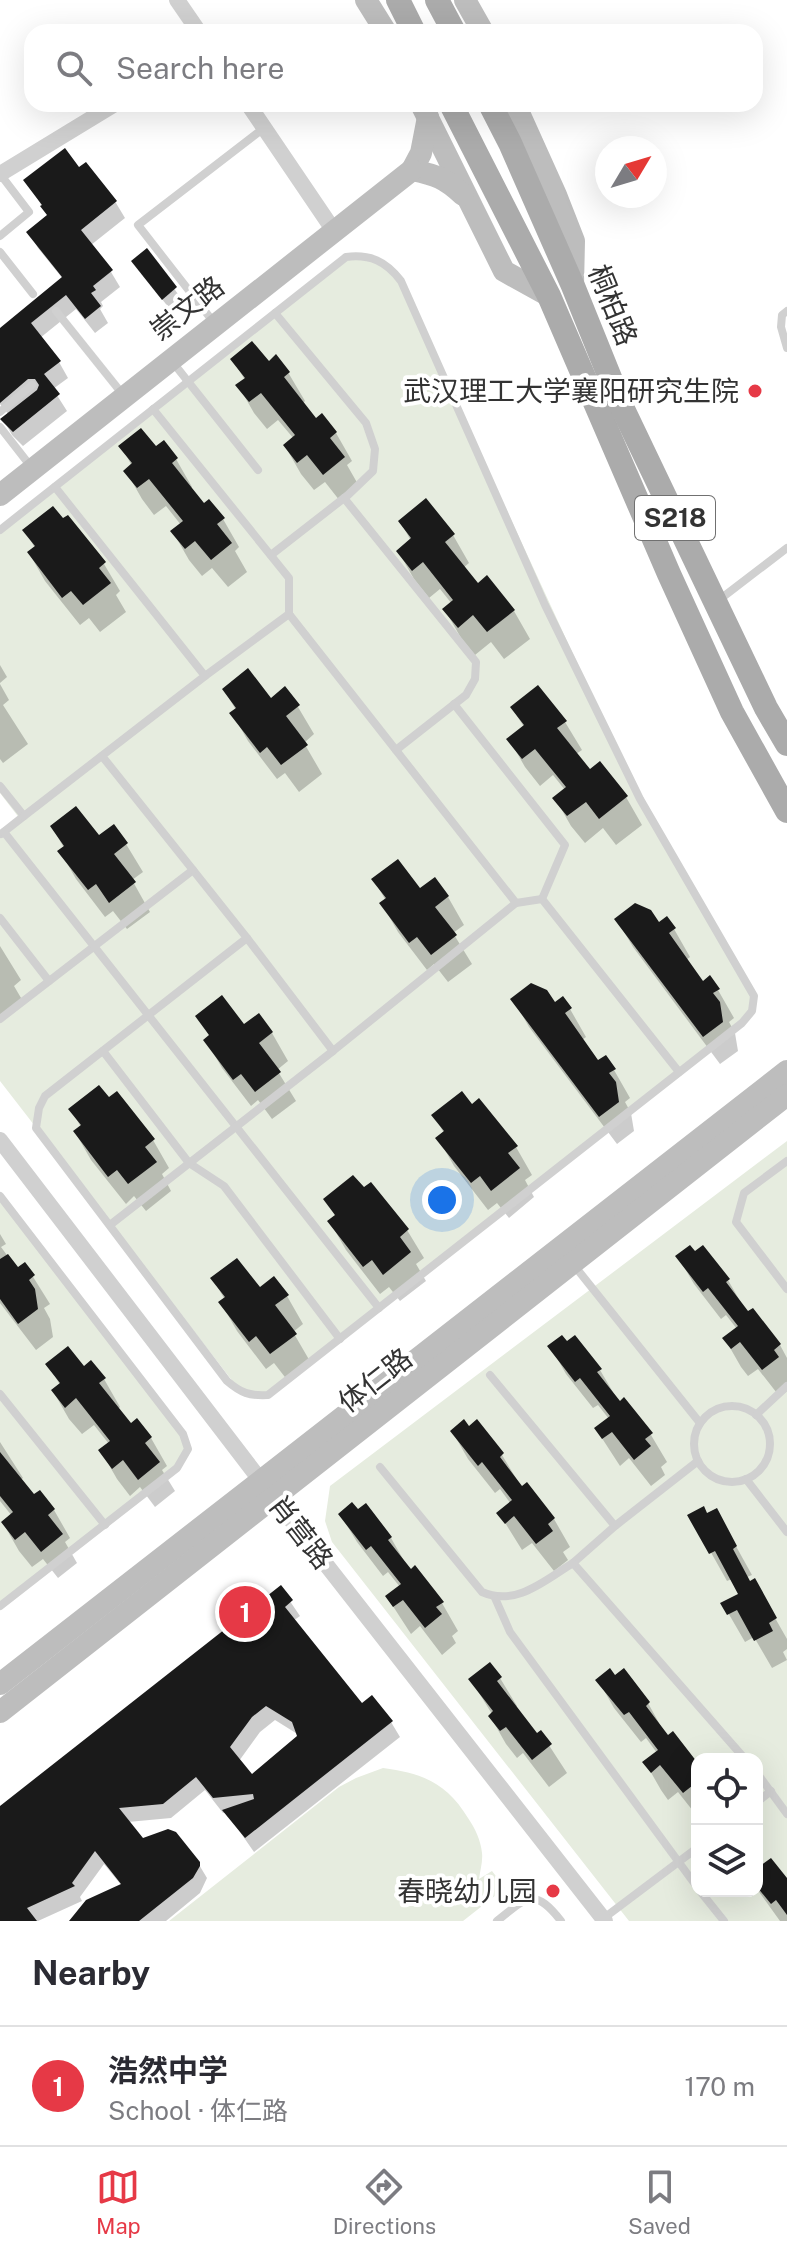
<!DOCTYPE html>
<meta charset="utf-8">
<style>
body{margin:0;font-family:"Public Sans","Noto Sans SC",sans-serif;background:#f7f7f7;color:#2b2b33}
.controls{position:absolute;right:24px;bottom:24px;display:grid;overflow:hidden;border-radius:16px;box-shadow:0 8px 32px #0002}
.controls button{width:72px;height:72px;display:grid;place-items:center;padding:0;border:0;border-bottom:2px solid #e1e1e2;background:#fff;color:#2b2b33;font:40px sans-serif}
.compass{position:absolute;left:595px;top:136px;width:72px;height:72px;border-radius:50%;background:#fff;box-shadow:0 8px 32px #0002;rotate:52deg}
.you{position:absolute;left:442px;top:1200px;width:28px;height:28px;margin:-20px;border:6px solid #fff;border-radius:50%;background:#1a73e8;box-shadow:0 0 0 12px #1a73e833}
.badge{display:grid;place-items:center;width:52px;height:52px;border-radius:50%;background:#e63946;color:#fff;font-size:26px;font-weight:700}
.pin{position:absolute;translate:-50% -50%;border:4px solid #fff;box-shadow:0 2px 8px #0006}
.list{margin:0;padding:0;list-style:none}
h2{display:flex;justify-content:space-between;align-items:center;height:104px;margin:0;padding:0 32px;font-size:34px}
h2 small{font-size:26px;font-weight:400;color:#7c7c81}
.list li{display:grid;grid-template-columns:52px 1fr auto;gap:24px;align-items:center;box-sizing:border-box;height:120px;padding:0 32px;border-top:2px solid #e1e1e2}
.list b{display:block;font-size:30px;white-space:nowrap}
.list p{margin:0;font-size:26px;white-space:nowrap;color:#7c7c81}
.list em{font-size:26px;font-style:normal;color:#7c7c81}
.icon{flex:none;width:44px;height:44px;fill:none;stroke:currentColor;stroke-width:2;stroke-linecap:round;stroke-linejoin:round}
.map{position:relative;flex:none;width:787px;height:1921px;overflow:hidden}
.search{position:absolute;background:#fff;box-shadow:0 8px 32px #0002;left:24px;right:24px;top:24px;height:88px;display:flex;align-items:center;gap:20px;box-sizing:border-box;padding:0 28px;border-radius:24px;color:#7c7c81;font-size:30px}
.sheet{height:224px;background:#fff}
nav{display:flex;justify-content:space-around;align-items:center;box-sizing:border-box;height:112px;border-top:2px solid #e1e1e2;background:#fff;font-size:22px;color:#7c7c81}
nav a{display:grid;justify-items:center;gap:4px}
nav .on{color:#e63946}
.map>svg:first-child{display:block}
.green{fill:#e6ecdf;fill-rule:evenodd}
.shadow{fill:#0003;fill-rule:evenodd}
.building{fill:#1a1a1a;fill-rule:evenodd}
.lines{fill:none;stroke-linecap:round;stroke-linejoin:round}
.lane{stroke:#d0d0d0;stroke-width:8}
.street{stroke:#d0d0d0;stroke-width:16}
.secondary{stroke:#bdbdbd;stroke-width:22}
.primary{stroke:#ababab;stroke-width:24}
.poi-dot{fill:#e63946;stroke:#fff;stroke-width:3}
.labels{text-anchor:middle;stroke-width:8;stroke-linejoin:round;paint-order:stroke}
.shield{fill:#fff;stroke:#707070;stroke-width:2}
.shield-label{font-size:26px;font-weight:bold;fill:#333}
.street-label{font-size:28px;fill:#333;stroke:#fff}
.poi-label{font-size:28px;fill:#333;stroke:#fff;text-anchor:end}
</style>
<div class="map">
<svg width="787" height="1921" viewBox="0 0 787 1921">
<rect width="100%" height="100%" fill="#fff"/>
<!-- green -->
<g class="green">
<polygon points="362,255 390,267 401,281 640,799 754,996 752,1011 268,1395 241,1392 0,1081 0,835 20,819 0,793 0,530 346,257"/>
<path d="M787 1141V1921H629L332 1542 325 1521 330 1486ZM697 1759H757V1891H697Z"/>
<polygon points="0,1196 183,1434 188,1449 177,1468 0,1606"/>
<path d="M383 1768C422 1773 447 1783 468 1818 475 1828 481 1841 482 1853 483 1861 480 1871 479 1879L492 1871 505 1888 463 1921H169L339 1787 356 1778Z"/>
</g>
<!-- shadow -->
<g class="shadow">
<polygon points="86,165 116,203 125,218 91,245 111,272 120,287 101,302 103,306 100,309 108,323 95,333 76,309 40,338 59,362 68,378 53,389 67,411 23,446 12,435 3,419 9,415 0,404 0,329 63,279 38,248 29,232 48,216 26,180 79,170"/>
<polygon points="146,251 181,298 169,308 133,262"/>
<polygon points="276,357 289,374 305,401 302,404 316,420 336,433 352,461 347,465 359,486 340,501 325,482 314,490 301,474 285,446 294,439 278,420 267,429 254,413 238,385 245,380 232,359 268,363"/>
<polygon points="163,443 176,459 192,487 190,489 203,506 223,519 239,547 235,551 247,572 228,587 212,568 202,576 189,560 173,532 181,525 166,506 154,515 142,499 126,471 132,466 121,446 156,449"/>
<polygon points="400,521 453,535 469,563 463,568 477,586 514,611 530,639 504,659 491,642 475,655 461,638 445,610 452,604 440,589 429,598 414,579 398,551 411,541"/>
<polygon points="25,531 104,564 120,591 116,595 126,612 100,632 89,618 80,625 45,581 29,553 35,548"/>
<polygon points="0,665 7,677 0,683"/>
<polygon points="0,684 9,700 3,705 28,744 3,763 0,759"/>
<polygon points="285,689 298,707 314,734 304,743 322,774 299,792 285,773 277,779 248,741 232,713 236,710 224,690 270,700"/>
<polygon points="512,708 565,722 582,750 576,754 590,772 626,797 642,825 616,845 603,828 585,843 571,826 555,798 565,790 553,775 540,786 525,767 509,739 524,727"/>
<polygon points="52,827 99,838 113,827 126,844 143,872 132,880 150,912 127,929 113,911 105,917 76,879 60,851 64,848"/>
<polygon points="374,880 448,897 464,925 453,933 472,964 448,982 434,964 427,970 398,932 382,904 386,901"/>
<polygon points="617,920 659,924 674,929 690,957 686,960 702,983 718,990 734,1018 729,1022 735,1033 738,1051 720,1064 633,947"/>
<polygon points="0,946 21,980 14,986 24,1003 0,1022"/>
<polygon points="513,999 555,1004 570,1009 586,1037 582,1040 598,1063 614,1070 630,1098 625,1102 631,1113 634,1131 617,1144 529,1027"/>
<polygon points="198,1016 244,1027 258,1016 272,1033 288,1061 277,1070 296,1101 272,1119 258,1100 251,1106 222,1068 206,1040 210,1037"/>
<polygon points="472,1106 516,1147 532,1175 525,1180 534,1197 509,1218 497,1203 488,1210 454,1166 438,1138 444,1133 434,1116"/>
<polygon points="71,1110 153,1140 169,1168 162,1174 171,1191 146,1211 134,1196 126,1204 91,1160 75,1132 81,1127"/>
<polygon points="371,1184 407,1230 424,1258 416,1264 426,1281 400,1301 389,1287 380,1294 346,1250 330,1222 336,1217 326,1200 363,1190"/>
<polygon points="0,1234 6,1244 1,1247 18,1270 25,1264 50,1304 44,1308 50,1319 53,1337 36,1350 0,1303"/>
<polygon points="678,1257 728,1280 744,1308 780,1345 787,1358 787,1391 780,1397 758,1369 748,1376 741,1367 725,1339 737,1329 726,1315 721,1319 694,1284"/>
<polygon points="213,1279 287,1296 303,1324 293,1332 311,1363 288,1381 274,1363 266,1369 237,1331 221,1303 225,1300"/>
<polygon points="550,1346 600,1370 620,1404 624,1400 651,1435 667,1462 661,1467 665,1475 651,1486 629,1458 620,1466 596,1429 609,1419 598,1405 593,1408 566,1374"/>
<polygon points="48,1364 83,1369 104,1379 120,1407 118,1409 131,1426 137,1421 151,1438 167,1466 162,1470 175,1491 155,1507 140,1487 130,1496 117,1479 101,1451 109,1444 94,1425 82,1434 69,1419 53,1391 60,1385"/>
<polygon points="452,1431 502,1455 522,1488 527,1485 554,1519 570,1547 563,1552 568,1560 554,1571 532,1543 522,1550 499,1513 511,1504 500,1489 495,1493 468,1459"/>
<polygon points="0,1442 23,1478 20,1480 34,1497 54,1510 70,1538 65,1542 77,1563 58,1578 43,1559 32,1567 19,1551 3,1523 12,1516 0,1501"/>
<polygon points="340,1514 391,1538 407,1566 442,1603 458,1631 452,1636 456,1643 442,1655 420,1626 411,1634 387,1597 400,1587 388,1572 383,1576 357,1542"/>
<polygon points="690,1515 707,1516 732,1539 752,1575 747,1577 750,1583 754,1581 787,1639 787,1649 783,1652 787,1660 772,1668 754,1637 745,1642 723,1604 740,1594 732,1579 727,1581"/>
<path d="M281 1588 300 1616 293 1621 361 1706 391 1722 400 1737 254 1852 226 1812 223 1813 205 1790 171 1818 128 1822 142 1840 198 1863 207 1878 200 1893 166 1921H72L122 1886 104 1864 80 1897 82 1901 38 1921H0V1809ZM275 1720 299 1735 252 1777 239 1761 260 1732Z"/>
<polygon points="500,1678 517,1706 515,1707 537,1736 541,1733 567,1773 549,1787 523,1753 517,1758 506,1744 490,1716 492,1714 471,1680"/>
<polygon points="598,1680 648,1703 664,1732 697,1765 697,1816 678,1792 668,1800 661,1790 645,1762 657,1753 646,1738 641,1742 614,1708"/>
<polygon points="757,1860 762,1867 787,1881 787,1921 780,1921 757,1889"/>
</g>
<!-- building -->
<g class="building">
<polygon points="65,148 79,167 86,162 117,201 81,230 113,270 93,286 96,290 91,293 101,306 85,319 66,295 31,323 61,361 44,374 60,394 13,432 0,419 37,390 39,385 35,379 28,379 0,403 0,328 62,277 26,232 47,215 40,206 42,205 23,180"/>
<polygon points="147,248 177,287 162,300 131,261"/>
<polygon points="252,341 269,361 276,354 290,372 284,377 316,418 322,413 337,432 330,438 345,457 323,475 307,455 297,463 283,445 295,435 261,393 249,402 235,385 245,378 230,359"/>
<polygon points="141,428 156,446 164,440 178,458 172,463 204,503 209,499 225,518 217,524 232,543 211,560 195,541 185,549 170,531 183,521 149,479 137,488 123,471 132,463 118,446"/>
<polygon points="426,498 455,534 445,542 478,583 487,575 515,610 487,632 473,615 458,628 442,609 453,600 423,562 412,571 396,551 411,538 398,521"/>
<polygon points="53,506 63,518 68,515 106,562 99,568 111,583 83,605 71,591 62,598 27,552 35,546 22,530"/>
<polygon points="248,668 271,698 285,686 300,705 286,716 308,745 281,765 267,747 260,753 229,713 236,708 222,689"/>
<polygon points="538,685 567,721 557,728 590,769 600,761 628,796 599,819 586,802 567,816 552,798 566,787 535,749 522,759 506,739 524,725 510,707"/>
<polygon points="76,806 99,835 114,824 128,843 114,854 136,882 109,903 96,884 88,890 57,851 64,846 50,826"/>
<polygon points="398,859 420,888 435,877 449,896 435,907 457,935 431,955 417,937 409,943 379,903 386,898 371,879"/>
<polygon points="635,903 651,910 659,922 667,916 676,928 669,933 703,981 710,975 720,989 713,993 720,1002 723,1022 703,1037 614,919"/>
<polygon points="531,983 547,990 555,1002 563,996 572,1008 565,1013 598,1060 606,1055 616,1069 609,1073 616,1082 619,1102 599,1117 510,999"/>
<polygon points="222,995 244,1024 259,1013 273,1032 259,1043 281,1072 255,1092 241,1074 233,1080 203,1040 209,1035 195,1016"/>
<polygon points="99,1085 109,1097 117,1091 155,1139 145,1147 157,1162 128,1184 117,1170 108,1177 73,1131 81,1125 68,1109"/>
<polygon points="462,1091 472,1104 479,1098 518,1146 508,1153 520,1168 491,1191 480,1176 471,1183 435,1138 444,1131 431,1115"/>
<polygon points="353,1175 364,1187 371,1182 409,1229 400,1237 411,1252 383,1275 372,1260 363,1267 327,1221 335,1215 323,1199"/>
<polygon points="690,1245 695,1251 703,1245 730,1279 726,1282 748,1311 753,1308 781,1344 774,1350 779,1357 762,1370 740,1342 731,1349 722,1338 738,1326 708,1288 703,1292 675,1256"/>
<polygon points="8,1254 18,1267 25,1262 35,1275 29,1280 35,1289 38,1309 18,1324 0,1299 0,1259"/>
<polygon points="237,1258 260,1287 274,1276 289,1295 275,1305 297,1334 270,1354 256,1336 249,1342 218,1302 225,1297 210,1278"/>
<polygon points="562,1335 567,1341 575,1335 602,1369 597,1372 620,1401 624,1397 653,1433 645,1439 651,1446 634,1460 612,1432 602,1439 594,1428 610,1416 580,1378 575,1382 547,1346"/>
<polygon points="68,1346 84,1366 91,1360 106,1378 99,1383 131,1423 137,1418 152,1437 145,1443 160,1462 138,1480 123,1460 112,1469 98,1450 110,1441 76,1398 65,1408 51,1390 60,1383 45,1364"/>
<polygon points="464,1419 469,1426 477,1419 504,1453 500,1457 522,1486 527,1482 555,1518 548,1524 553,1531 536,1544 514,1516 505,1524 496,1513 512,1500 482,1462 478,1466 450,1431"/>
<polygon points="0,1452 34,1494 40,1490 55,1509 48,1515 63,1534 41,1552 25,1532 15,1540 1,1522 13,1512 0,1496"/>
<polygon points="352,1502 358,1509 366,1503 392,1537 388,1540 411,1569 415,1565 444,1602 436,1607 442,1614 425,1628 403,1600 393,1607 385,1596 401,1584 371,1546 366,1550 338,1514"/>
<polygon points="704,1506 707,1513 717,1508 737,1546 733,1549 750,1581 755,1578 777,1618 769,1623 773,1631 754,1641 737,1610 727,1615 720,1603 738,1594 715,1551 709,1554 687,1515"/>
<path d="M281 1585 293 1600 285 1607 362 1703 372 1695 393 1721 245 1838 222 1810 254 1799 253 1794 213 1798 196 1777 163 1804 119 1808 143 1838 168 1829 176 1832 200 1862V1866L193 1878 139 1921H69L86 1900 121 1884 95 1851 72 1883 75 1886 27 1908 37 1921H0V1806ZM266 1706 292 1722 297 1736 252 1774 230 1747 252 1717Z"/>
<polygon points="490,1662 502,1677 497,1681 537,1733 541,1730 552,1744 532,1760 506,1727 500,1731 488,1716 493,1711 468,1679"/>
<polygon points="610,1668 615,1675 624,1668 650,1702 646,1706 668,1735 673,1731 697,1762 697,1782 683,1793 660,1765 651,1773 642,1762 658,1750 629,1712 624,1715 595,1680"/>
<polygon points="771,1858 787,1878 787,1915 776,1900 771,1904 757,1887 757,1868"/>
</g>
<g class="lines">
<!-- lane -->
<g class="lane">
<polyline points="0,174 29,212 0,236"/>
<polyline points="0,252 33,294"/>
<polyline points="56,311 124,396"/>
<polyline points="787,311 782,315 781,327 787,348"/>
<polyline points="215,324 138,225 264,128"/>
<polyline points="171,360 258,470"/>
<polyline points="153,409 289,578 289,614 516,903 542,899 679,1072"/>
<polyline points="0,412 32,385"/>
<polyline points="0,427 32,468"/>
<polyline points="344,498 476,662 475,679 466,695 396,750"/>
<path d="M0 530 346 257C370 254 386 261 401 281L545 605 640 799 754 996 752 1011 742 1023 268 1395C249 1396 241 1393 227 1381L36 1128 39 1108 45 1096 247 938 193 870 0 1019"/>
<polyline points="271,555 348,495 373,471 375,449 366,423 275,313"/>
<polyline points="719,600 787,548"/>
<polyline points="205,676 289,614"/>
<polyline points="454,704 565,845 542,899"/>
<polyline points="102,756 193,870"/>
<polyline points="0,786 24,816 1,834"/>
<polyline points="24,816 205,676 55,487"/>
<polyline points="4,832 379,1308"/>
<polyline points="0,918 49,981"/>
<polyline points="247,938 333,1051 516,903"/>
<polyline points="103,1051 189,1163 224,1186 340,1339"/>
<polyline points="787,1161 744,1193 736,1222 787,1289"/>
<polyline points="0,1196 183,1434 188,1449 177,1468 0,1606"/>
<polyline points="110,1225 333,1051"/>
<polyline points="573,1264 700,1423"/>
<polyline points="490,1375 615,1526"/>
<polyline points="0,1394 105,1525"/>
<circle cx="732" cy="1444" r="38"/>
<polyline points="756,1415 787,1386"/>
<polyline points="698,1461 615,1526 573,1563 745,1759"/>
<path d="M380 1467 482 1592C516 1607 545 1580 573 1563"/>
<polyline points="746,1479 787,1532"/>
<polyline points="495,1598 510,1632 697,1887"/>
<polyline points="757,1773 787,1814"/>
<polyline points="757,1802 771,1791"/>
<polyline points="700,1891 724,1921"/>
<polyline points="604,1918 697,1848"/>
<path d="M497 1921C526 1898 534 1886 561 1921"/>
</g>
<!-- street -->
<g class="street">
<polyline points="177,0 199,32"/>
<polyline points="248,104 334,231"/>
<polyline points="0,174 115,104"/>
<polyline points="0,1140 274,1498 605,1921"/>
</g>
<!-- secondary -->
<g class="secondary">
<polyline points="366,0 386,32"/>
<polyline points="465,0 483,32"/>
<polyline points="421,104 504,271 549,296"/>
<polyline points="515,104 556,195 574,241 573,285"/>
<path d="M428 117 421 153 412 170C436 175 445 178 463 195"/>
<polyline points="0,495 412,170"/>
<polyline points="0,1684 787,1071"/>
<polyline points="0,1712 787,1095"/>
</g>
<!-- primary -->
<g class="primary">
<polyline points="398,0 414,32"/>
<polyline points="437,0 454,32"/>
<polyline points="451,104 549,296 669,574 732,712 787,811"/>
<polyline points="490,104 510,143 573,286 621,405 766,708 787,744"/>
</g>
</g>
<!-- markers -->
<g class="poi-dot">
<circle cx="755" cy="391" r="8"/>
<circle cx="553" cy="1891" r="8"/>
</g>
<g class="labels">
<!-- shield labels -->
<rect class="shield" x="635" y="496" width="80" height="44" rx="6"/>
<g class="shield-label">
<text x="675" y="527">S218</text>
</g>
<!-- street labels -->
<g class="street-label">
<text transform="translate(613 305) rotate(68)" y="10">桐柏路</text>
<text transform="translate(187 308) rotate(-38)" y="10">崇文路</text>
<text transform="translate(375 1380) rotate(-38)" y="10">体仁路</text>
<text transform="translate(301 1532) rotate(52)" y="10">肖营路</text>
</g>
<!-- poi labels -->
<g class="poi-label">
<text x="739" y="401">武汉理工大学襄阳研究生院</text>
<text x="537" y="1901">春晓幼儿园</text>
</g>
</g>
</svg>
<div class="controls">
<button><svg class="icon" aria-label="locate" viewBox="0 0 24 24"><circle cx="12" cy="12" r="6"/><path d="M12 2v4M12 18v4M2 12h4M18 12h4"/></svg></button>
<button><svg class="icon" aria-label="layers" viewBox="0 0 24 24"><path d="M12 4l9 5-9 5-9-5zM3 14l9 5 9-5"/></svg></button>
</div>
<svg class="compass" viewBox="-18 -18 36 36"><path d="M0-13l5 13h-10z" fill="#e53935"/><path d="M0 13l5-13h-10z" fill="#7c7c81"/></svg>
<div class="you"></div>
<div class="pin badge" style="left:245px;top:1612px">1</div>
<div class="search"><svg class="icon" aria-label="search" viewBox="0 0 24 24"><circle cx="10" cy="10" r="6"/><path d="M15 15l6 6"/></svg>Search here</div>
</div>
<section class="sheet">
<h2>Nearby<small></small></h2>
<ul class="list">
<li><span class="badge">1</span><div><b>浩然中学</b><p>School · 体仁路</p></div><em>170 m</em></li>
</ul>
</section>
<nav>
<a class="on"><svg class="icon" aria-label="map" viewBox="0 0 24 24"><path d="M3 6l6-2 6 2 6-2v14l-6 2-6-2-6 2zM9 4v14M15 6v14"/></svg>Map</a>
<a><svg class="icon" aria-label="directions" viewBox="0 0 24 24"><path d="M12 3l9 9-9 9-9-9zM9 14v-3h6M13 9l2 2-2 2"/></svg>Directions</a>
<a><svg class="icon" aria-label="saved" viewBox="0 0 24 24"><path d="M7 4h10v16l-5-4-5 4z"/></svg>Saved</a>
</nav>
